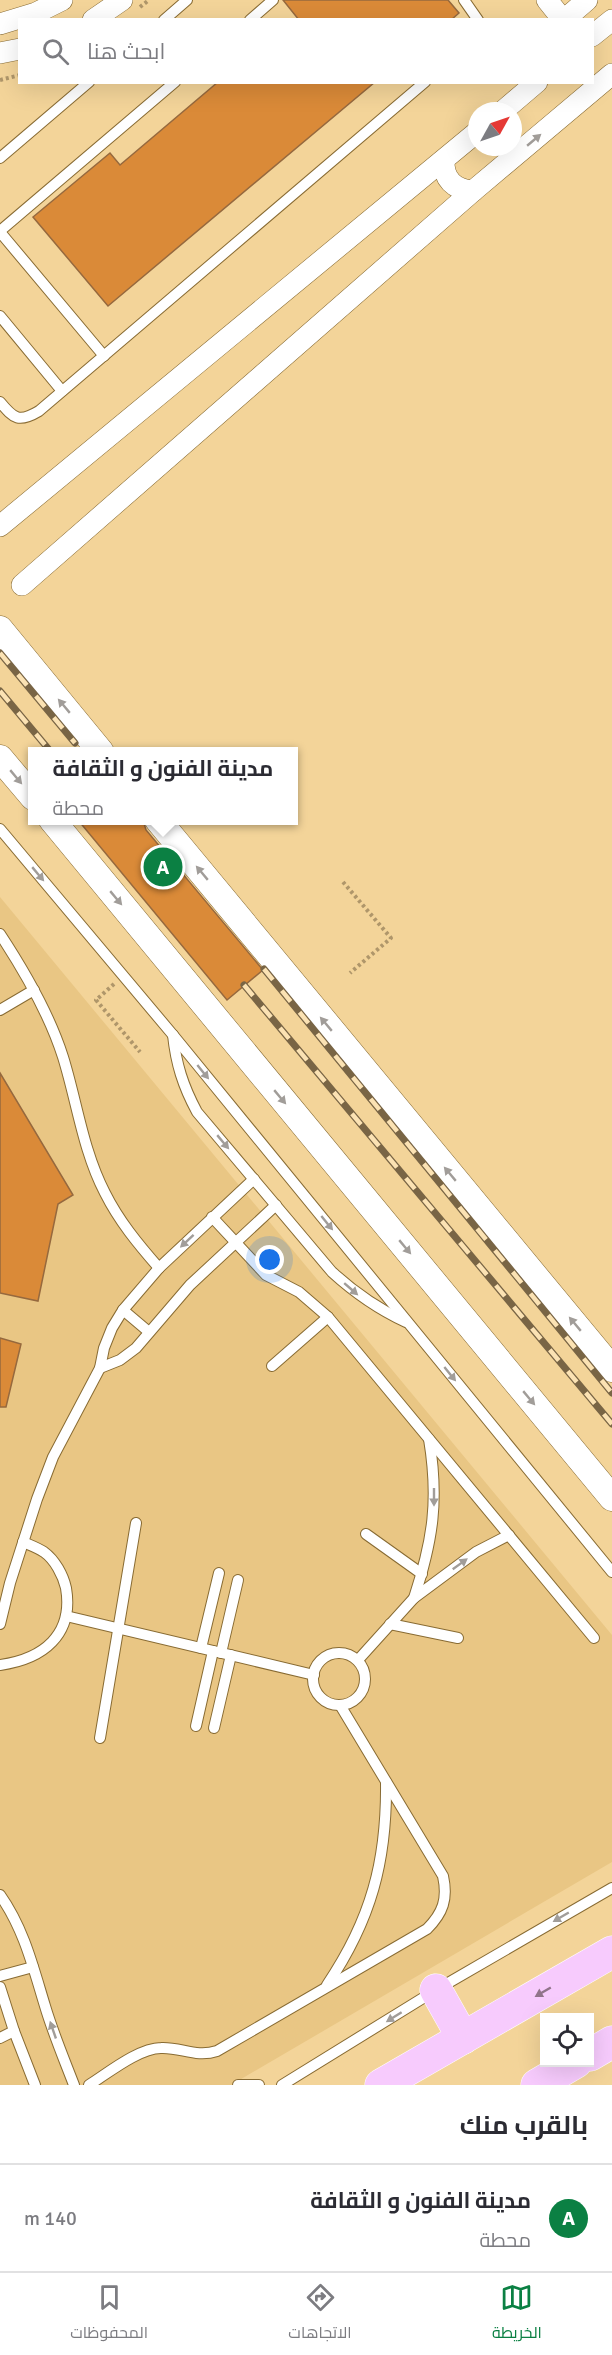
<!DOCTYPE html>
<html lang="ar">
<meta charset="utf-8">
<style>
body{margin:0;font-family:Signika,Cairo,sans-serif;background:#f7f7f7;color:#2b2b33;direction:rtl}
.controls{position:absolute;right:18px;bottom:18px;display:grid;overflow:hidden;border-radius:0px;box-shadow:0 6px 24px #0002}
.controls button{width:54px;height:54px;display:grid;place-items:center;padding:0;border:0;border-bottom:2px solid #e1e1e2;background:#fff;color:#2b2b33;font:30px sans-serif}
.compass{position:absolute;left:468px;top:102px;width:54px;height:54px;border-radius:50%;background:#fff;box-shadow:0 6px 24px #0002;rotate:50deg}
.you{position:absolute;left:270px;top:1260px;width:21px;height:21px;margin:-15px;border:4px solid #fff;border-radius:50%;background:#1a73e8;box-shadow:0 0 0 9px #1a73e833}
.badge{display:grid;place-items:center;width:39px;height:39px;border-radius:50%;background:#0b8043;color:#fff;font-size:20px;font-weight:700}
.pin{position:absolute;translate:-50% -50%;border:3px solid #fff;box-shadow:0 2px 6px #0006}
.popup{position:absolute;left:28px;top:747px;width:270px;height:78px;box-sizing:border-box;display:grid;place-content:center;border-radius:0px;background:#fff;filter:drop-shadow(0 2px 4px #0005);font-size:20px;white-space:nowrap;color:#7c7c81}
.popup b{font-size:22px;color:#2b2b33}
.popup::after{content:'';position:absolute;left:50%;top:100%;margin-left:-12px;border:12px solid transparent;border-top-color:#fff}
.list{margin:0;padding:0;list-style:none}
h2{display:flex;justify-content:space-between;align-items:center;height:78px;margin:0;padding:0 24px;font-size:26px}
h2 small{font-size:20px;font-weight:400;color:#7c7c81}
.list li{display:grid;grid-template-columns:39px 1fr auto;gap:18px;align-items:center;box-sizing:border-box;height:108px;padding:0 24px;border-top:2px solid #e1e1e2}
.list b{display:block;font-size:22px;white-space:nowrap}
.list p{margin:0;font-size:20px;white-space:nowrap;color:#7c7c81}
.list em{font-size:20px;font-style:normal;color:#7c7c81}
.icon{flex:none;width:33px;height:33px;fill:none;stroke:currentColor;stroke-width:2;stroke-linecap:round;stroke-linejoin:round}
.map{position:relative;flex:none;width:612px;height:2085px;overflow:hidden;direction:ltr}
.search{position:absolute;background:#fff;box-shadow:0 6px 24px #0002;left:18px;right:18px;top:18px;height:66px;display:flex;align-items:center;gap:15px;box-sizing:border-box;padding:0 21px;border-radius:0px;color:#7c7c81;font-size:22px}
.sheet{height:186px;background:#fff}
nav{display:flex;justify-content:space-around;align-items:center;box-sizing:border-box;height:84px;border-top:2px solid #e1e1e2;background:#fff;font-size:16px;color:#7c7c81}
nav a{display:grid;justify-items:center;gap:3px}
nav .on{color:#0b8043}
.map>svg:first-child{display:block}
.built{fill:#e9c684}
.building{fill:#da8a38;stroke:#96693e;stroke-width:1.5}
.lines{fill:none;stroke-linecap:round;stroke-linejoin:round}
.service-casing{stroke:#886b33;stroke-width:12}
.minor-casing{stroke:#886b33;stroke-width:22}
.tertiary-casing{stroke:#886b33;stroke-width:27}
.primary-casing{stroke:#fff;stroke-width:33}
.path{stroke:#af966a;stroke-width:4;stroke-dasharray:3 3;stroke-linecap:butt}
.service{stroke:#fff;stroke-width:10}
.minor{stroke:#fff;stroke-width:21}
.tertiary{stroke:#fff;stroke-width:26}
.primary{stroke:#f7cbfd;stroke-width:32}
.rail-casing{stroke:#796545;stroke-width:7}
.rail{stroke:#fbe2b3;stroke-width:4.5;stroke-dasharray:14;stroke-linecap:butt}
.oneway{fill:#a19d99}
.oneway2{fill:#91748b}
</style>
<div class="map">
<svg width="612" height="2085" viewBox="0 0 612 2085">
<rect width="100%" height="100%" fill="#f3d499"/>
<!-- built -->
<polygon class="built" points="0,897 612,1635 612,1862 231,2085 0,2085"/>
<!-- building -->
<g class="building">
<polygon points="283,0 448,0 459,13 451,20 299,20"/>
<polygon points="218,82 375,82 108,306 33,217 110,153 120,165"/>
<polygon points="78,820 143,820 146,830 263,970 227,1000"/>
<polygon points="0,1073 73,1195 58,1204 38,1301 0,1293"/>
<polygon points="0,1338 21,1344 6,1407 0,1407"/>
</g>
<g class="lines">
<defs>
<g id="service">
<polyline points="464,0 478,20"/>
<polyline points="164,20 187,0"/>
<polyline points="250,20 273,0"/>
<polyline points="0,158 89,82"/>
<polyline points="0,231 175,82"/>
<polyline points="0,232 104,356"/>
<polyline points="0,316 62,391"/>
<path d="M0 402C14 419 19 423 39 411L425 82"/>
<polyline points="0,829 173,1035 612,1572"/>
<path d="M0 934C25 972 49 1013 63 1057 77 1102 83 1151 105 1193 119 1221 138 1244 159 1268"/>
<polyline points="0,1010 34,990"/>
<path d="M173 1035C176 1064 183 1086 197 1112L332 1272C355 1293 378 1309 406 1322"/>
<polyline points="212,1217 266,1275 299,1292 328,1317 594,1638"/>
<polyline points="123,1310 149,1332"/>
<polyline points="272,1366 328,1317"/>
<polyline points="100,1368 120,1360 136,1348 190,1285 276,1205"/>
<polyline points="366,1534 422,1574"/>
<path d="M414 1598C433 1540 439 1500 429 1439"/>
<polyline points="66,1616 314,1675"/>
<polyline points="0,1624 10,1583 37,1499 53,1457 100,1368 104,1348 112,1328 123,1310 159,1268 254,1179"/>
<polyline points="390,1624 458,1638"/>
<polyline points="201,1648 219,1573"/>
<circle cx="339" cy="1679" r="26"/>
<polyline points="221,1653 238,1580"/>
<polyline points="358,1660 414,1598 476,1552 509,1535"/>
<path d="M0 1665C43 1659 74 1635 66 1588 63 1575 55 1560 44 1552 38 1548 30 1545 23 1542"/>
<polyline points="196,1726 213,1651"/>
<polyline points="214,1728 231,1655"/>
<polyline points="100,1738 136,1523"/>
<path d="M0 1895C24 1929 33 1967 45 2006 53 2033 64 2059 74 2085"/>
<polyline points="0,1976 33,1967"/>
<path d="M327 1985C371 1920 387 1861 386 1782"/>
<polyline points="0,1987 14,2031 35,2085"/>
<polyline points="0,2038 14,2031"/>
<path d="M89 2085C108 2073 139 2048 161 2048 181 2047 196 2058 217 2051L427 1929C443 1913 448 1899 443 1876L340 1705"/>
<polyline points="238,2085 259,2085"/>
<polyline points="282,2085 436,1990 612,1888"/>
</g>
<g id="minor">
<polyline points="547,0 563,20"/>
<polyline points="93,20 122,0"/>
<polyline points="564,20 587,0"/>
<polyline points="0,24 36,13 62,0"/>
<polyline points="592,36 612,20"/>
<polyline points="0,53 20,49"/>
<polyline points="503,111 537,82"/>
<path d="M444 160C443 179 454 190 473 191"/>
<polyline points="0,526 477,132"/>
<polyline points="22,585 473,191 612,74"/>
</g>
<g id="tertiary">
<polyline points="0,629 101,752"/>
<polyline points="0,758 33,797"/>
<polyline points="52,820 612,1498"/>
<polyline points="158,820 612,1369"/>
</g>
<g id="primary">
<polyline points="436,1990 463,2038"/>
<polyline points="590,2055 612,2042"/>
<polyline points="381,2085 612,1952"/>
<polyline points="537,2085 576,2062"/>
</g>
</defs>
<!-- service casing -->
<use href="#service" class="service-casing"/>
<!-- minor casing -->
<use href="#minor" class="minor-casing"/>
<!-- tertiary casing -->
<use href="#tertiary" class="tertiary-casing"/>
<!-- primary casing -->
<use href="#primary" class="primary-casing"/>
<!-- path -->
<g class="path">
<polyline points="140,7 149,0"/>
<polyline points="0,80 20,75"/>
<polyline points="343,882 391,938 350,973"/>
<polyline points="114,984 96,1000 140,1052"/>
</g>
<!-- service -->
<use href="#service" class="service"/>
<!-- minor -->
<use href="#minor" class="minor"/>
<!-- tertiary -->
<use href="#tertiary" class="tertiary"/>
<!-- primary -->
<use href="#primary" class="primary"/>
<defs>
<g id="rail">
<polyline points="0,653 75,743"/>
<polyline points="0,691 51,752"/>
<polyline points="264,969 612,1393"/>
<polyline points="244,985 612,1424"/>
</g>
</defs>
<!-- rail casing -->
<use href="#rail" class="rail-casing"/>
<!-- rail -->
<use href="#rail" class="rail"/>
</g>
<!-- one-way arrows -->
<defs><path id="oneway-solid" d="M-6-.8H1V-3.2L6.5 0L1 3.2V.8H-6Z" transform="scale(1.5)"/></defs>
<g class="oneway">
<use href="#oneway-solid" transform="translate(534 140) rotate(-40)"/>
<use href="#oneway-solid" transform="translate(64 706) rotate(-130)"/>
<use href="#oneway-solid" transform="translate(16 777) rotate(50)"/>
<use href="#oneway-solid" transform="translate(202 873) rotate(-130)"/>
<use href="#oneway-solid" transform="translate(38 874) rotate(50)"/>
<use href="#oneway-solid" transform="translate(116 898) rotate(50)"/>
<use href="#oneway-solid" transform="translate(326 1024) rotate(-130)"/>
<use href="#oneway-solid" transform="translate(203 1072) rotate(51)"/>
<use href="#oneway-solid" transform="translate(280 1097) rotate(50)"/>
<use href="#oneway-solid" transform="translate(223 1142) rotate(50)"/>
<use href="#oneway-solid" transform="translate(450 1174) rotate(-130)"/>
<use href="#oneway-solid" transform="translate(327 1223) rotate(51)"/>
<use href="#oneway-solid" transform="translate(187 1241) rotate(137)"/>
<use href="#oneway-solid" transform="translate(405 1247) rotate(50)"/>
<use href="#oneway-solid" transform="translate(351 1289) rotate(41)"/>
<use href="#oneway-solid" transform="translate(575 1324) rotate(-130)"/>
<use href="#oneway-solid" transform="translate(450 1374) rotate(51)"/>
<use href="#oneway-solid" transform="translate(529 1398) rotate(50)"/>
<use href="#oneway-solid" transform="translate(434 1497) rotate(90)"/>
<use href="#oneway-solid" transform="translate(460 1564) rotate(-36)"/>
<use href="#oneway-solid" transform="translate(561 1917) rotate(150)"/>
<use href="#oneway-solid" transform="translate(394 2017) rotate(148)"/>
<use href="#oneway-solid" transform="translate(53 2030) rotate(-109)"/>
</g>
<use class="oneway2" href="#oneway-solid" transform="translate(543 1992) rotate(150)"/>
</svg>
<div class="controls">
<button><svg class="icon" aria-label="locate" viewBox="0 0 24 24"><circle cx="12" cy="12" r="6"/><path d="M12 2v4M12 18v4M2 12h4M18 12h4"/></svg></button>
</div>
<svg class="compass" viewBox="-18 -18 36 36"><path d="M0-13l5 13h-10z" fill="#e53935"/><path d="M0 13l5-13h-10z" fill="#7c7c81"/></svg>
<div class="you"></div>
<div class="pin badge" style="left:163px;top:867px">A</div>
<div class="popup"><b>مدينة الفنون و الثقافة</b>محطة</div>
<div class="search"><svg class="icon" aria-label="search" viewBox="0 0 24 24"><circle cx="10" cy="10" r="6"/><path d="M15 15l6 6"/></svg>ابحث هنا</div>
</div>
<section class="sheet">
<h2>بالقرب منك<small></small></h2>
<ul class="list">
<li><span class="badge">A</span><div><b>مدينة الفنون و الثقافة</b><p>محطة</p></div><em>140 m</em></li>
</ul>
</section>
<nav>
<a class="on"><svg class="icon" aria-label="map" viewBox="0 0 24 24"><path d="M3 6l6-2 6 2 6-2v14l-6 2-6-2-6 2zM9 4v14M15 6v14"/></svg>الخريطة</a>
<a><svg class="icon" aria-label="directions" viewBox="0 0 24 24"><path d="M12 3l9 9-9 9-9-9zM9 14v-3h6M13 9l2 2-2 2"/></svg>الاتجاهات</a>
<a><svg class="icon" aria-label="saved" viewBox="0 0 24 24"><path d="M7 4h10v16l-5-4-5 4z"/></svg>المحفوظات</a>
</nav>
